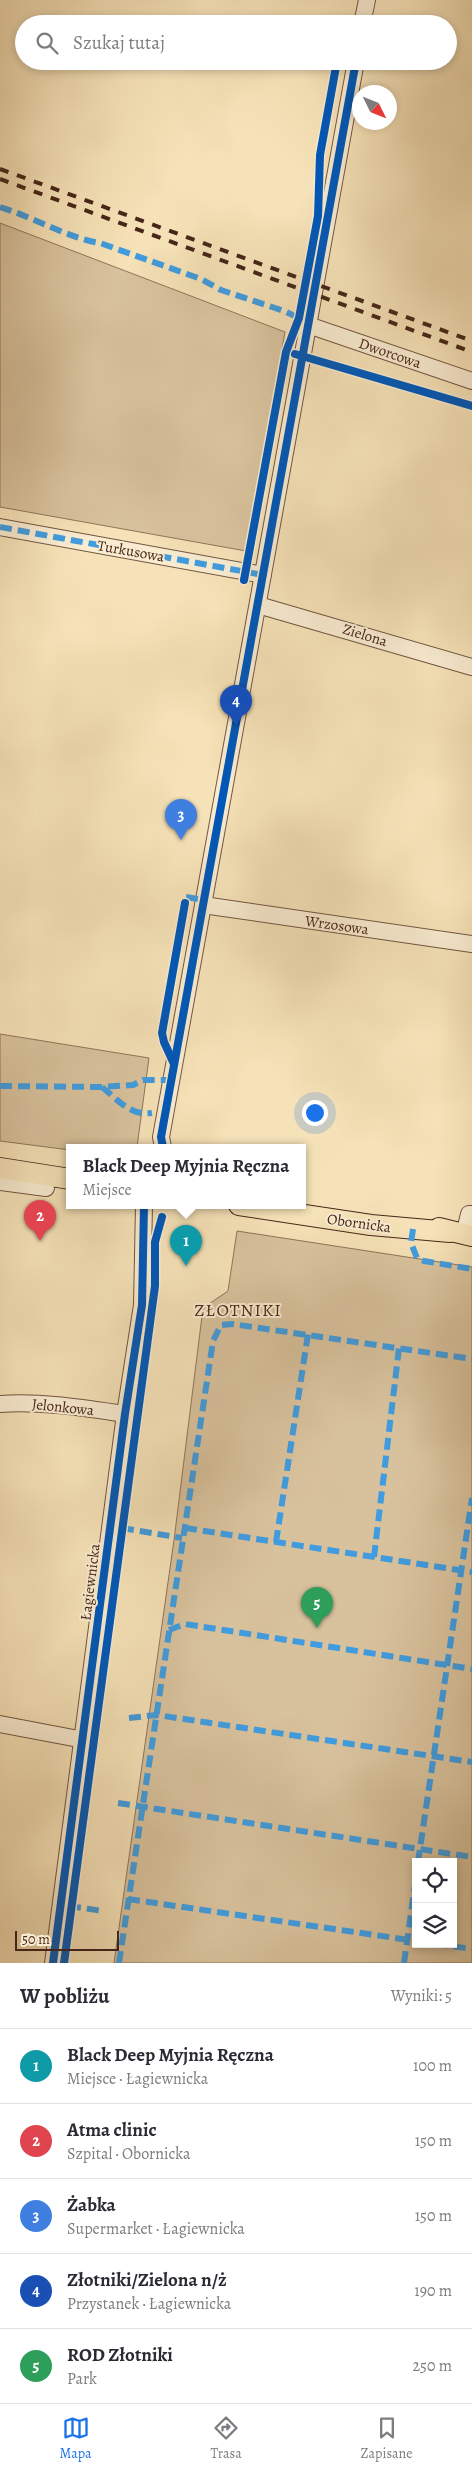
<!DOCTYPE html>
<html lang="pl">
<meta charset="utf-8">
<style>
body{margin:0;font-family:Alegreya,serif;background:#f7f7f7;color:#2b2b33}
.controls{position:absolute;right:15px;bottom:15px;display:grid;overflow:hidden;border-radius:0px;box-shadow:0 2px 8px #0003}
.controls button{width:45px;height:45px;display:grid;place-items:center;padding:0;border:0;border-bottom:1px solid #e1e1e2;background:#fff;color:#2b2b33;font:25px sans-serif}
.compass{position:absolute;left:352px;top:85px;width:45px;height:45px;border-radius:50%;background:#fff;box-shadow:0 2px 8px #0003;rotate:133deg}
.scale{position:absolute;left:15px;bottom:12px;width:104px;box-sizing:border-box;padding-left:5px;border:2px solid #472619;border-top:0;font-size:14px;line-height:18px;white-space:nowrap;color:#472619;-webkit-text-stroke:4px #f9ecd1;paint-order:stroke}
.you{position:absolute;left:314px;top:1112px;width:18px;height:18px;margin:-12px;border:4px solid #fff;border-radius:50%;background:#1a73e8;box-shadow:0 0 0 8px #1a73e833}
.badge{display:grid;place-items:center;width:32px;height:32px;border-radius:50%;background:#1a73e8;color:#fff;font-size:16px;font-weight:700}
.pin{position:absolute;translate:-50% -41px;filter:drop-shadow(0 1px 2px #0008)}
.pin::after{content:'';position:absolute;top:26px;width:18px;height:15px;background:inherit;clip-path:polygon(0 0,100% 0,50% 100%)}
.popup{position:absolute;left:66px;top:1144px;width:240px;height:65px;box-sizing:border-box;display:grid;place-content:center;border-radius:0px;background:#fff;filter:drop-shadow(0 1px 4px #0005);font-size:16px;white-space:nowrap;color:#7c7c81}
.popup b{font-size:19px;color:#2b2b33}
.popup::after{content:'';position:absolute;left:50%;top:100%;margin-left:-10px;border:10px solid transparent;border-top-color:#fff}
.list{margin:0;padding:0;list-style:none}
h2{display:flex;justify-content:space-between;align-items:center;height:65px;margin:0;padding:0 20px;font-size:21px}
h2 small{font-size:16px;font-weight:400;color:#7c7c81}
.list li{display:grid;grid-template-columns:32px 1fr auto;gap:15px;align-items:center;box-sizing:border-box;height:75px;padding:0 20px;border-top:1px solid #e1e1e2}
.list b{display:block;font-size:19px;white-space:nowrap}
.list p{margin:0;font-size:16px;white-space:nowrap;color:#7c7c81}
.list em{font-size:16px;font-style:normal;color:#7c7c81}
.icon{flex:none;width:28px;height:28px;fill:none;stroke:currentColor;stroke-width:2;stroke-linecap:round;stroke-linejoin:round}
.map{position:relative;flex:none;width:472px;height:1963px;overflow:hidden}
.search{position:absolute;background:#fff;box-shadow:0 2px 8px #0003;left:15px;right:15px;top:15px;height:55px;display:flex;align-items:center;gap:12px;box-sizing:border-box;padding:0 18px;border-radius:28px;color:#7c7c81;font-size:19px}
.sheet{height:440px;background:#fff}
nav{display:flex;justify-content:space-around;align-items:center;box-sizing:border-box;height:70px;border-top:1px solid #e1e1e2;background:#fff;font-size:14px;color:#7c7c81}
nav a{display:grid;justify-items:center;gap:2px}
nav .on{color:#1a73e8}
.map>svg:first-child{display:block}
.green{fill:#d8c29d;stroke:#90745b;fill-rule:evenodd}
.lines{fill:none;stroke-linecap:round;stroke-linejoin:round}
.minor-casing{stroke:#735541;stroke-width:18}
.major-casing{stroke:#472619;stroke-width:22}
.minor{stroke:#f9ecd1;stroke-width:16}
.major{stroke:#f6e2b8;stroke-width:20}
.rail{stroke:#472619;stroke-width:4;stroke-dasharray:9 9;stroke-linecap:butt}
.quiet{stroke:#409cdf;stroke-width:6;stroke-dasharray:12 6;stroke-linecap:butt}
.cycleway-casing{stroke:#f9ecd1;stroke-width:11}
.cycleway{stroke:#0057b8;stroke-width:8}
.labels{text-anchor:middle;stroke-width:4;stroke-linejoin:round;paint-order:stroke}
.street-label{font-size:15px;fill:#472619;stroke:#f9ecd1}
.quarter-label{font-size:18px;letter-spacing:1px;fill:#472619;stroke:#f9ecd1}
</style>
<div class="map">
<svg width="472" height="1963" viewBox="0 0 472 1963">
<rect width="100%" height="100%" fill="#f6e2b8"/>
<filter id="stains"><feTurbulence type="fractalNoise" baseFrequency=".004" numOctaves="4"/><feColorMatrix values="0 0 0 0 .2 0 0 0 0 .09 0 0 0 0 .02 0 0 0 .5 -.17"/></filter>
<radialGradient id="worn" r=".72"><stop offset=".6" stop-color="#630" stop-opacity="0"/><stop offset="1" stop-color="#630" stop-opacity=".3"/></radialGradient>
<!-- green -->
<g class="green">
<polygon points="0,223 285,332 246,551 0,507"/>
<polygon points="0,1034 149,1058 137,1147 70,1147 70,1150 0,1141"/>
<path d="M237 1231 472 1267V1963H114L174 1540 203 1308 228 1291ZM416 1862H453V1944H416Z"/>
</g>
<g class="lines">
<defs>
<g id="minor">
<polyline points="362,24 367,0"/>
<polyline points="308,325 472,381"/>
<polyline points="0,527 263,575"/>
<polyline points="258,605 472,667"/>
<polyline points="203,905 472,944"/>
<polyline points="163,1147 161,1137 356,61"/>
<polyline points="0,1182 46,1188"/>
<polyline points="464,1235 469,1214 472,1214"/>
<path d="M0 1404C42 1401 84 1408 125 1414"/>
<polyline points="0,1724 84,1740"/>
<polyline points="53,1963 125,1414 142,1305 144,1205"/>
</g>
<g id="major">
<polyline points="0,1168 70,1179"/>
<polyline points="239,1205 371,1225 450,1232"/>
<polyline points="439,1228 472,1236"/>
</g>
</defs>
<!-- minor casing -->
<use href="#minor" class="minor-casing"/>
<!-- major casing -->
<use href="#major" class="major-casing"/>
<!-- minor -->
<use href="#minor" class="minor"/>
<!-- major -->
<use href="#major" class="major"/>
<!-- rail -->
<g class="rail">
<polyline points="0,169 472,341"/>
<polyline points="0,179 472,352"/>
</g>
<!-- quiet -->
<g class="quiet">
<path d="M0 207C33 217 68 238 100 243L201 279 221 290 284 311 299 318 298 321"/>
<polyline points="0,527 263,575"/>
<polyline points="186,897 204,900"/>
<polyline points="0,1086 102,1087 133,1085 143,1080 171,1080"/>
<path d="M102 1087C118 1100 130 1116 152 1113"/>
<polyline points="413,1229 411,1243 417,1258 424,1261 472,1269"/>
<polyline points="122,1528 182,1538"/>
<polyline points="185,1528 472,1572"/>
<polyline points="276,1542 308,1334"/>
<polyline points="374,1557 399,1348"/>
<polyline points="169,1630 185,1624 472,1669"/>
<polyline points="129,1718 157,1715 472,1762"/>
<polyline points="118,1803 472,1857"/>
<polyline points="418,1862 472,1498"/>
<polyline points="128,1899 416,1941"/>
<polyline points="69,1906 103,1911"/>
<polyline points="436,1944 472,1949"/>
<polyline points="119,1963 213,1341 221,1325 232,1324 472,1359"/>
<polyline points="404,1963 416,1878"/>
</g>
<defs>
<g id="cycleway">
<polyline points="295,354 472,406"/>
<polyline points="244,580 286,352 299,318 318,216 320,155 337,61"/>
<polyline points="174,1064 164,1042 162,1033 185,903"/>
<polyline points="163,1147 161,1137 356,61"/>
<polyline points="53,1963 125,1414 142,1305 144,1205"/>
<polyline points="64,1963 155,1286 155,1242 162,1217"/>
</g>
</defs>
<!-- cycleway casing -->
<use href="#cycleway" class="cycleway-casing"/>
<!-- cycleway -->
<use href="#cycleway" class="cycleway"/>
</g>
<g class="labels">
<!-- street labels -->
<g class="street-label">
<text transform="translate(390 353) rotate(19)" y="5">Dworcowa</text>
<text transform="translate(131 551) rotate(10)" y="5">Turkusowa</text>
<text transform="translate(365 635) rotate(17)" y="5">Zielona</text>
<text transform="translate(337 925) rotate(8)" y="5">Wrzosowa</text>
<text transform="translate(359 1223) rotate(8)" y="5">Obornicka</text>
<text transform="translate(63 1407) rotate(6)" y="5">Jelonkowa</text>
<text transform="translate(90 1582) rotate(-83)" y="5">Łagiewnicka</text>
</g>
<!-- quarter labels -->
<g class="quarter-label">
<text x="238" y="1316">ZŁOTNIKI</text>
</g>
</g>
<rect width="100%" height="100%" filter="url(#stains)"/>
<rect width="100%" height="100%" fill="url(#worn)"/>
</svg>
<div class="controls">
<button><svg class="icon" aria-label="locate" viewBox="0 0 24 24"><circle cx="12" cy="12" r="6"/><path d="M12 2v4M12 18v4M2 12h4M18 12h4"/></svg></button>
<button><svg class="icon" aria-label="layers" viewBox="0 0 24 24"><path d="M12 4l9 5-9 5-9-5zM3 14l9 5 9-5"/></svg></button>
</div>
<svg class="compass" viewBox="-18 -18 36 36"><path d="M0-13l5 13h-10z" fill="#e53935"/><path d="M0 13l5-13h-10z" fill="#7c7c81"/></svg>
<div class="scale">50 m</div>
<div class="you"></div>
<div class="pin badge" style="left:186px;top:1266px;background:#0f9aa8">1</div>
<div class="popup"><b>Black Deep Myjnia Ręczna</b>Miejsce</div>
<div class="pin badge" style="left:40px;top:1241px;background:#e0444e">2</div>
<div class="pin badge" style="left:181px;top:840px;background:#3f7fe0">3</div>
<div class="pin badge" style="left:236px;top:726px;background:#1a4fb4">4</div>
<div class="pin badge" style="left:317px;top:1628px;background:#2e9e5b">5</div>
<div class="search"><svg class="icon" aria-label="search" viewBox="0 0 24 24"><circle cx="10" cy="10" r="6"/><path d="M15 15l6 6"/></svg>Szukaj tutaj</div>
</div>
<section class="sheet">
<h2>W pobliżu<small>Wyniki: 5</small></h2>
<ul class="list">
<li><span class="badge" style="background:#0f9aa8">1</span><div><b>Black Deep Myjnia Ręczna</b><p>Miejsce · Łagiewnicka</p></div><em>100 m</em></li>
<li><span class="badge" style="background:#e0444e">2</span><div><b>Atma clinic</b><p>Szpital · Obornicka</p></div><em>150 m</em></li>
<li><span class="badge" style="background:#3f7fe0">3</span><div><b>Żabka</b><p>Supermarket · Łagiewnicka</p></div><em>150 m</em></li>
<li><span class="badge" style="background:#1a4fb4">4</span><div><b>Złotniki/Zielona n/ż</b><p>Przystanek · Łagiewnicka</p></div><em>190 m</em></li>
<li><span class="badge" style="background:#2e9e5b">5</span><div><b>ROD Złotniki</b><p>Park</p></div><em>250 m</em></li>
</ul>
</section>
<nav>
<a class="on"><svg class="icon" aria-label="map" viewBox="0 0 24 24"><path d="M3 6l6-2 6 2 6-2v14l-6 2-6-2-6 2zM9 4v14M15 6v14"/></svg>Mapa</a>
<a><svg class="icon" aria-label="directions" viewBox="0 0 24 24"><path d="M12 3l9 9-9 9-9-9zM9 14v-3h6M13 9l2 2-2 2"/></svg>Trasa</a>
<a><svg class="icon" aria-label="saved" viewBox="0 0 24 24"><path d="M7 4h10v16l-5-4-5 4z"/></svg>Zapisane</a>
</nav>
